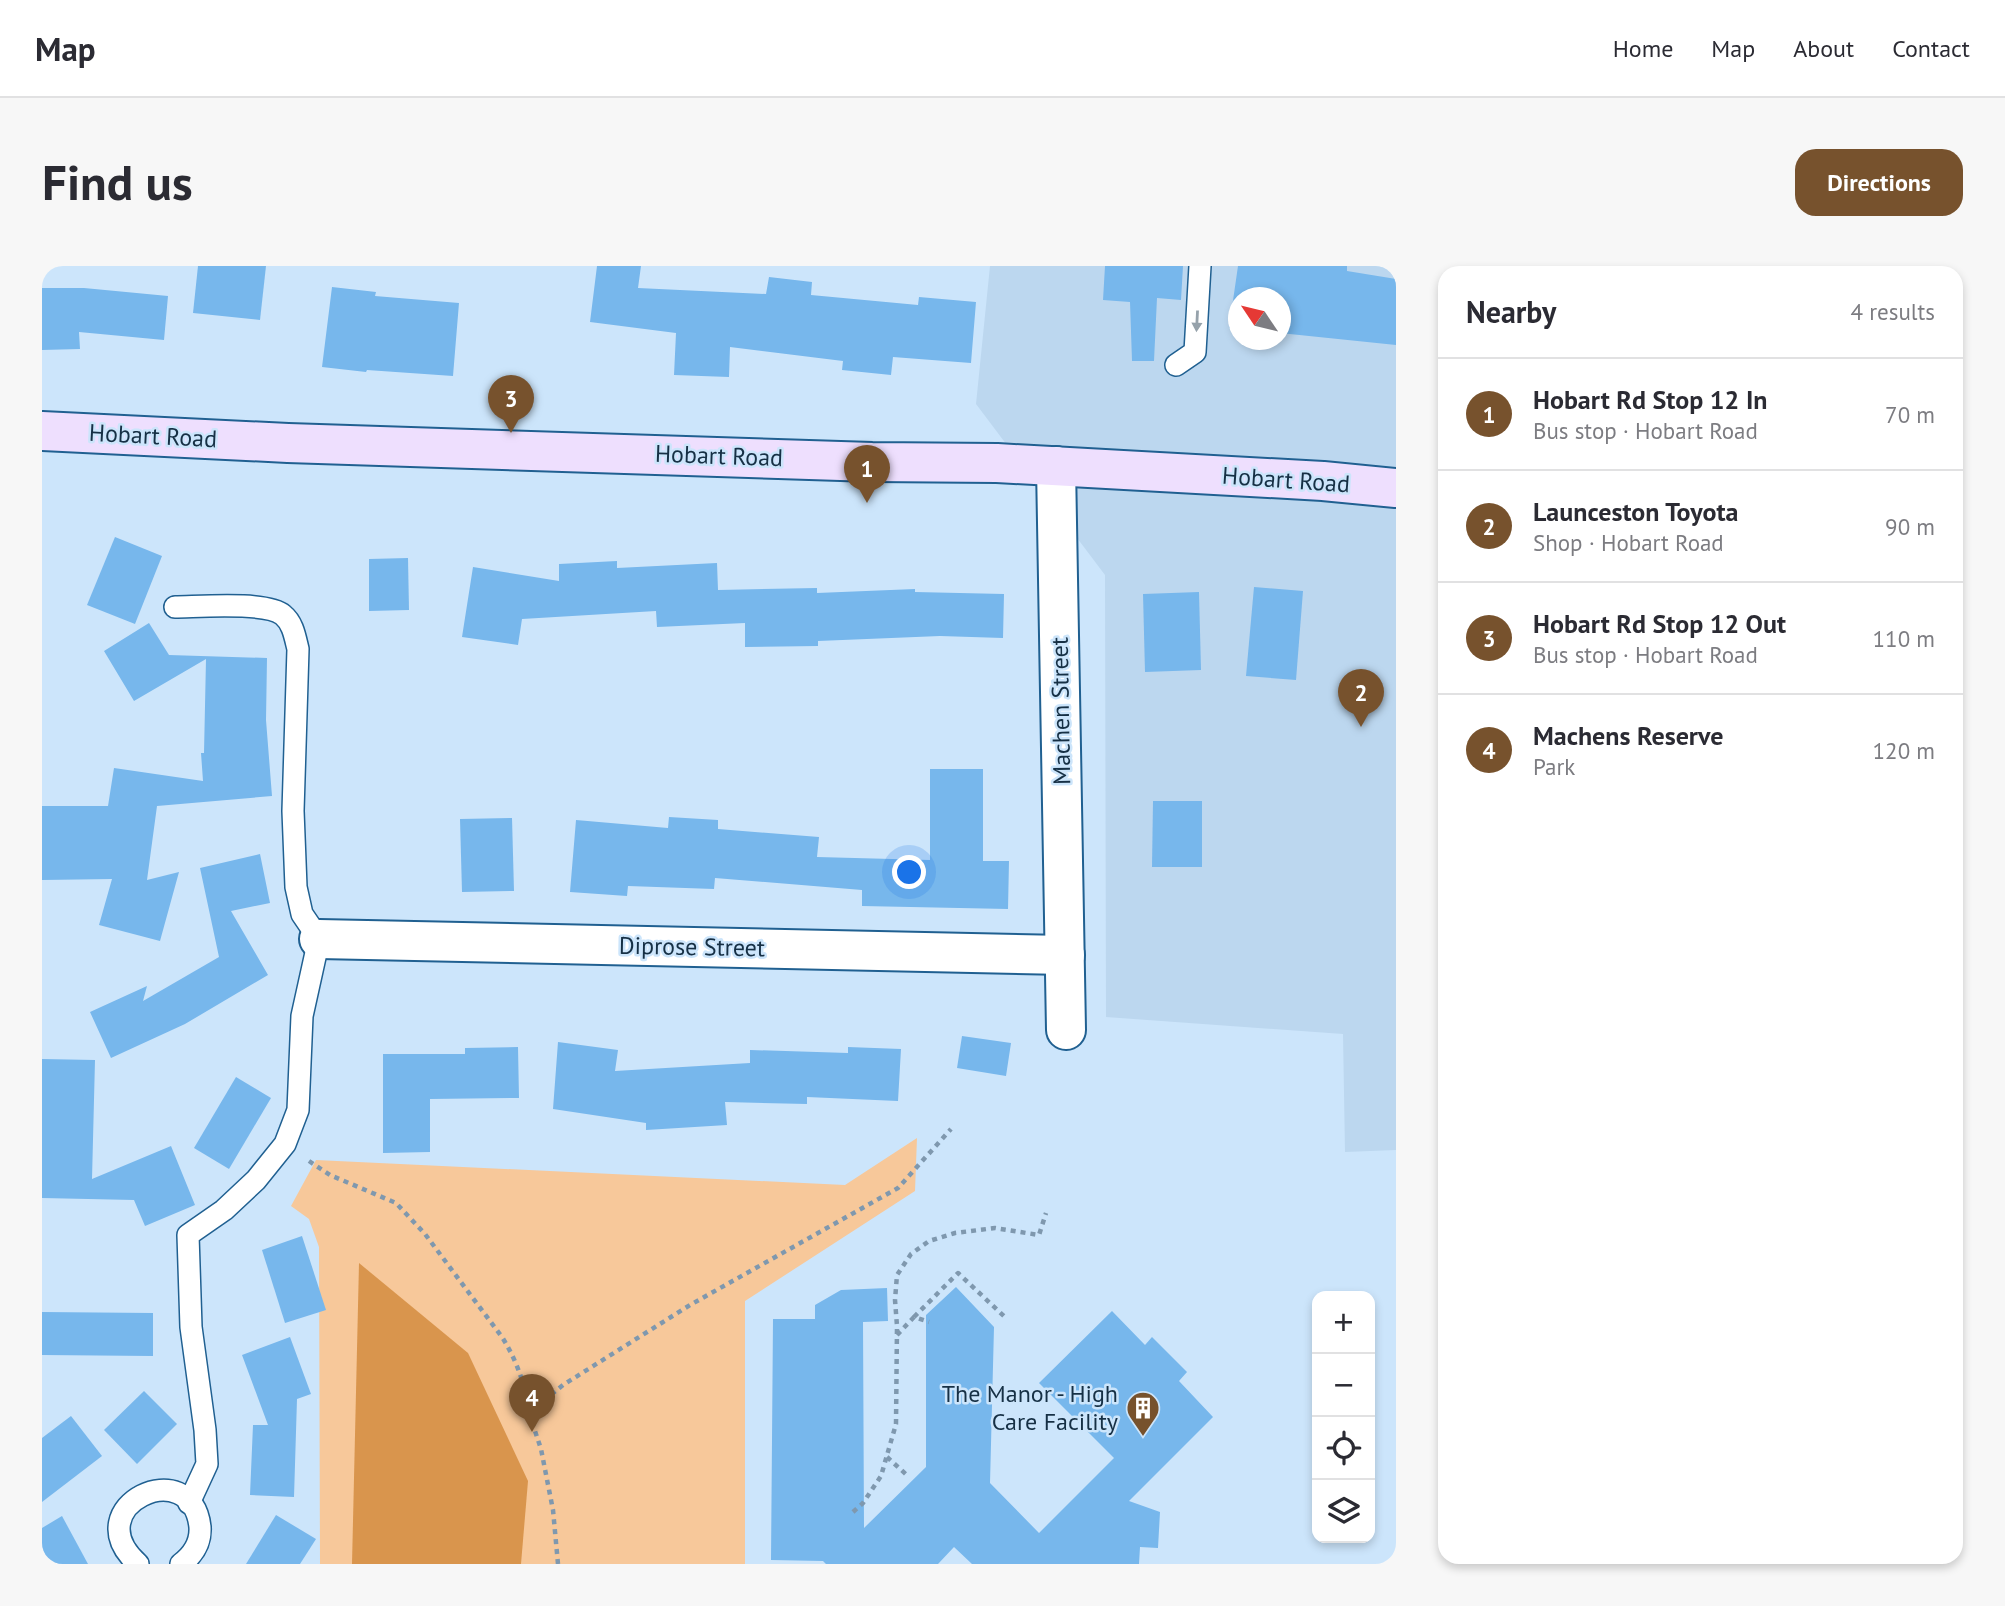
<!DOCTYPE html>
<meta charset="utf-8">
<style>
body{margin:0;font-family:"PT Sans",sans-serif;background:#f7f7f7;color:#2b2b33}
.controls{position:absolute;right:21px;bottom:21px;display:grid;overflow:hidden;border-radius:14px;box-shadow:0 4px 10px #0003}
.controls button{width:63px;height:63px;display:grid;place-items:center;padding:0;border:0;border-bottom:2px solid #e1e1e2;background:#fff;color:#2b2b33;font:35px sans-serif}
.compass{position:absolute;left:1186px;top:21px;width:63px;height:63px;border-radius:50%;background:#fff;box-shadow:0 4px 10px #0003;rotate:305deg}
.you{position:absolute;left:868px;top:607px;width:24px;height:24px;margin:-18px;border:5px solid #fff;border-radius:50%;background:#1a73e8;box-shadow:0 0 0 10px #1a73e833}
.badge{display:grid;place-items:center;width:46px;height:46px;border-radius:50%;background:#77522d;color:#fff;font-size:23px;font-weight:700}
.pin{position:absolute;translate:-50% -58px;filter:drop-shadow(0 2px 4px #0008)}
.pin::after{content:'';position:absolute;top:37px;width:24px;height:21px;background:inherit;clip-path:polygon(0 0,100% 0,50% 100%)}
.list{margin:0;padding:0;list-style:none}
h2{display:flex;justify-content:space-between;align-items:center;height:91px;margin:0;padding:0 28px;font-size:30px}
h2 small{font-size:23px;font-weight:400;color:#7c7c81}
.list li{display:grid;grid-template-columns:46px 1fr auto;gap:21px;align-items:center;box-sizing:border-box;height:112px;padding:0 28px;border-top:2px solid #e1e1e2}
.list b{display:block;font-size:26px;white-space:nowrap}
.list p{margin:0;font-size:23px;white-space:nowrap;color:#7c7c81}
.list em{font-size:23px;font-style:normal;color:#7c7c81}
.icon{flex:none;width:38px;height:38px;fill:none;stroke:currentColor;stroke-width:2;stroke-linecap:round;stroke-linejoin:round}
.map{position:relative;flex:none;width:1354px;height:1298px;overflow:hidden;border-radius:21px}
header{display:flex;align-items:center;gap:42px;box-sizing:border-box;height:98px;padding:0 35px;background:#fff;border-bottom:2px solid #e1e1e2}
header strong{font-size:33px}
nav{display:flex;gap:38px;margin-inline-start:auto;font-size:24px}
.intro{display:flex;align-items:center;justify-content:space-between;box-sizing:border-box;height:168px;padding:0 42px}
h1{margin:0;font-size:49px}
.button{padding:18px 32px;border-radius:21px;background:#77522d;color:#fff;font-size:24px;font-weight:700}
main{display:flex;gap:42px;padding:0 42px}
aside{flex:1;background:#fff;border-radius:21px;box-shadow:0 4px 10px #0003}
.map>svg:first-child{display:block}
.built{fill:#bcd7ef;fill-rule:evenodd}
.green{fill:#f7c89a}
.forest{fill:#d9954d}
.building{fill:#77b7ec}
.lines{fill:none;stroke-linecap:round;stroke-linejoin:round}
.service-casing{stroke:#206091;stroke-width:24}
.minor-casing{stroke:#206091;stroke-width:42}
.secondary-casing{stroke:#206091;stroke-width:42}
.path{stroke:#7f98ae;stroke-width:4.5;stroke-dasharray:5 5;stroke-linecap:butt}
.service{stroke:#fff;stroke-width:21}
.minor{stroke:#fff;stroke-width:38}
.secondary{stroke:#eedffe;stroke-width:38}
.oneway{fill:#96a2ab}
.labels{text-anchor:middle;stroke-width:5;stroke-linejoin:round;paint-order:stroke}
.street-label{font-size:24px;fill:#163045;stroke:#cce5fb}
.poi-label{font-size:24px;fill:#163045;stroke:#cce5fb;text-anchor:end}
</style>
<header>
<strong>Map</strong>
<nav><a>Home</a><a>Map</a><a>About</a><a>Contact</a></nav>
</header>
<div class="intro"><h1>Find us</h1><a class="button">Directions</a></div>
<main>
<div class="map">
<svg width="1354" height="1298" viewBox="0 0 1354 1298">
<rect width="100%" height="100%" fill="#cce5fb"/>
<!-- built -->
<path class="built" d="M948 0H1354V884L1303 886 1301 768 1064 751 1063 309 934 138ZM1196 32H1238V74H1196Z"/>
<!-- green -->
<polygon class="green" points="875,872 873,925 703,1035 703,1298 278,1298 277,981 267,953 249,940 274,894 803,919"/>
<!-- forest -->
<polygon class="forest" points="317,997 426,1087 486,1215 479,1298 310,1298"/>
<!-- building -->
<g class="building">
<polygon points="156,0 224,0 218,54 151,47"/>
<polygon points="555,0 599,0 596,22 724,28 727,11 770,16 769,29 876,39 877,31 934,36 929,97 851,91 849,109 800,104 801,95 688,81 687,111 632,109 634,67 548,56"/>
<polygon points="1063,0 1141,0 1139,34 1115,32 1112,95 1090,95 1088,36 1061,34"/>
<polygon points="1196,0 1305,0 1305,5 1354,13 1354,79 1238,67 1238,32 1196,32 1196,63 1187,62"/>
<polygon points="290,21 334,26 333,30 417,37 411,110 325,104 324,106 280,101"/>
<polygon points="0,22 42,22 126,30 122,74 37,66 38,83 0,84"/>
<polygon points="73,271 120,290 93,358 45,339"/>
<polygon points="366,292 367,344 327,345 327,293"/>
<polygon points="575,295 575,302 675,297 676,324 775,322 775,327 873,323 873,326 962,328 961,372 898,370 776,375 776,380 703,381 703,357 615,361 614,345 480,353 476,379 420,371 431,301 517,315 517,298"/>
<polygon points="1212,321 1261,325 1254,414 1204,410"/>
<polygon points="1157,326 1159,404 1103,406 1101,328"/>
<polygon points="107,357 127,389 225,392 224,454 230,530 115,540 105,614 137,606 118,675 57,659 70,613 0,614 0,540 66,540 72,502 161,515 159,487 162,487 164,393 92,435 62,385"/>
<polygon points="888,503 941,503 941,595 967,595 966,643 820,640 820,624 673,612 672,623 586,620 585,630 528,626 534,554 626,562 627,551 676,554 676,563 777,571 775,591 888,594"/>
<polygon points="1111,535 1160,535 1160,601 1110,601"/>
<polygon points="470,552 472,625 420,626 418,553"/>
<polygon points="218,588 228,637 189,645 226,709 143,758 69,792 48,746 105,720 101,735 177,691 158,602"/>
<polygon points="920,770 969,777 964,810 915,802"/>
<polygon points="516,776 576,784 573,805 708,797 708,784 806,787 806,781 859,783 856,835 765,831 765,838 683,836 685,859 604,864 604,857 511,843"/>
<polygon points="476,781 477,832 388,833 388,886 341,887 341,788 423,788 423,782"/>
<polygon points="0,793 53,794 50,913 129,880 153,939 103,960 92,934 0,932"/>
<polygon points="194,811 229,832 187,903 152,882"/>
<polygon points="260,970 284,1044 243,1057 220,984"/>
<polygon points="914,1021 952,1061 948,1217 997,1267 1072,1192 997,1117 1070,1045 1103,1079 1110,1071 1145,1106 1137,1115 1171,1151 1087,1235 1118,1246 1116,1282 1098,1281 1097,1298 930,1298 912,1281 896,1298 784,1298 781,1295 729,1294 731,1053 773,1053 773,1039 799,1024 845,1022 846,1055 821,1056 822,1262 884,1201 884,1049"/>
<polygon points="0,1046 111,1047 111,1090 0,1089"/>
<polygon points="248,1071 269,1128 255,1133 252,1231 208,1229 211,1159 226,1159 200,1089"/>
<polygon points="102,1125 135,1158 95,1198 62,1164"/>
<polygon points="29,1150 60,1190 0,1236 0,1172"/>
<polygon points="234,1249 274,1273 258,1298 204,1298"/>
<polygon points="20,1250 46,1298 0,1298 0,1262"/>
</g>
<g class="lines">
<defs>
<g id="service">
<polyline points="1134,99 1153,86 1158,0"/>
<path d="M133 341C155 341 225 335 241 349 251 357 253 371 256 383L251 545 254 621 260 648 277 673 260 750 256 844 243 878 214 914 182 944 146 969 149 1061 163 1164 165 1198 147 1237"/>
<path d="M96 1298C32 1240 150 1186 158 1261 159 1277 151 1289 139 1298"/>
</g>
<g id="minor">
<polyline points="1014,200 1024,764"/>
<polyline points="277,673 1023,689"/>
</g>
<polyline id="secondary" points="0,165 246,177 830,196 955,197 1281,215 1354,222"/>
</defs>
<!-- service casing -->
<use href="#service" class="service-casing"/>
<!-- minor casing -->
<use href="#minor" class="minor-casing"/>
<!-- secondary casing -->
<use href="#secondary" class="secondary-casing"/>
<!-- path -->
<g class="path">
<path d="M267 895 288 909 354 937 383 968 460 1071C478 1100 483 1122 490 1155"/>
<polyline points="872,1051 916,1007 965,1053"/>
<polyline points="855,1069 872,1051 887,1056"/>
<polyline points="845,1191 867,1211"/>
<polyline points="811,1246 821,1237 839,1210 854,1158 855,1060 853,1034 855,1009 869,988 887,975 913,967 953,962 997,969 1004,947"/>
<polyline points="516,1298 511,1244 499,1183 490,1156 495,1140 521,1119 648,1039 856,922 909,863"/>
</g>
<!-- service -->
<use href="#service" class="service"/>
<!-- minor -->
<use href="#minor" class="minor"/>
<!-- secondary -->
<use href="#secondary" class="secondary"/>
</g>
<!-- one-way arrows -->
<defs><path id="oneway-solid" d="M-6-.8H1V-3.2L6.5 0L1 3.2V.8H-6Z" transform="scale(1.75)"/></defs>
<use class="oneway" href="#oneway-solid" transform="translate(1155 55) rotate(93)"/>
<!-- icons -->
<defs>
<symbol id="building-pin" viewBox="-11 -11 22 30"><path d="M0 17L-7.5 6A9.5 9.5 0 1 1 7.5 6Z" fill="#77522d" stroke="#cce5fb"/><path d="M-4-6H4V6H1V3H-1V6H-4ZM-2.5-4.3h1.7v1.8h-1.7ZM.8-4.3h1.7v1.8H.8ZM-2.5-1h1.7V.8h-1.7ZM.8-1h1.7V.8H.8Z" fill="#fff"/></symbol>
</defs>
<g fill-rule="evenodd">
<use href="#building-pin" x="1082" y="1123" width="38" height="52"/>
</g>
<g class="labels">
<!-- street labels -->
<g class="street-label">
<text transform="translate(111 170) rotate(3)" y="8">Hobart Road</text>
<text transform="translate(677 190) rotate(2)" y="8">Hobart Road</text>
<text transform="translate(1244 214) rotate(4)" y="8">Hobart Road</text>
<text transform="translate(1019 445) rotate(-91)" y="8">Machen Street</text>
<text transform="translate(650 681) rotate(1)" y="8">Diprose Street</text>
</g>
<!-- poi labels -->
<g class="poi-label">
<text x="1076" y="1136">The Manor - High<tspan x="1076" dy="28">Care Facility</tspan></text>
</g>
</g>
</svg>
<div class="controls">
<button>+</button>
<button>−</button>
<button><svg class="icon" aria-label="locate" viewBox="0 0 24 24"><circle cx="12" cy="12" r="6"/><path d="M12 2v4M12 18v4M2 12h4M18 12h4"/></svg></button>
<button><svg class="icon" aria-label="layers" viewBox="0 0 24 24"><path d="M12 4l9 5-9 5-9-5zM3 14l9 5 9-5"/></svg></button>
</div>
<svg class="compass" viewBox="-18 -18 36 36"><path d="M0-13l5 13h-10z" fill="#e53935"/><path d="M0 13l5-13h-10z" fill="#7c7c81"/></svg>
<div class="you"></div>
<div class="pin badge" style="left:825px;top:237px">1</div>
<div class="pin badge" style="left:1319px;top:461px">2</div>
<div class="pin badge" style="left:469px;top:167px">3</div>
<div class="pin badge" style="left:490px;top:1166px">4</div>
</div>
<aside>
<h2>Nearby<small>4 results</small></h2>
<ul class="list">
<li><span class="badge">1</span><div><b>Hobart Rd Stop 12 In</b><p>Bus stop · Hobart Road</p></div><em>70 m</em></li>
<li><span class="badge">2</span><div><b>Launceston Toyota</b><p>Shop · Hobart Road</p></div><em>90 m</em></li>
<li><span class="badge">3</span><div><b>Hobart Rd Stop 12 Out</b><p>Bus stop · Hobart Road</p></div><em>110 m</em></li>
<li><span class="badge">4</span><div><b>Machens Reserve</b><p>Park</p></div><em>120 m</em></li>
</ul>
</aside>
</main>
